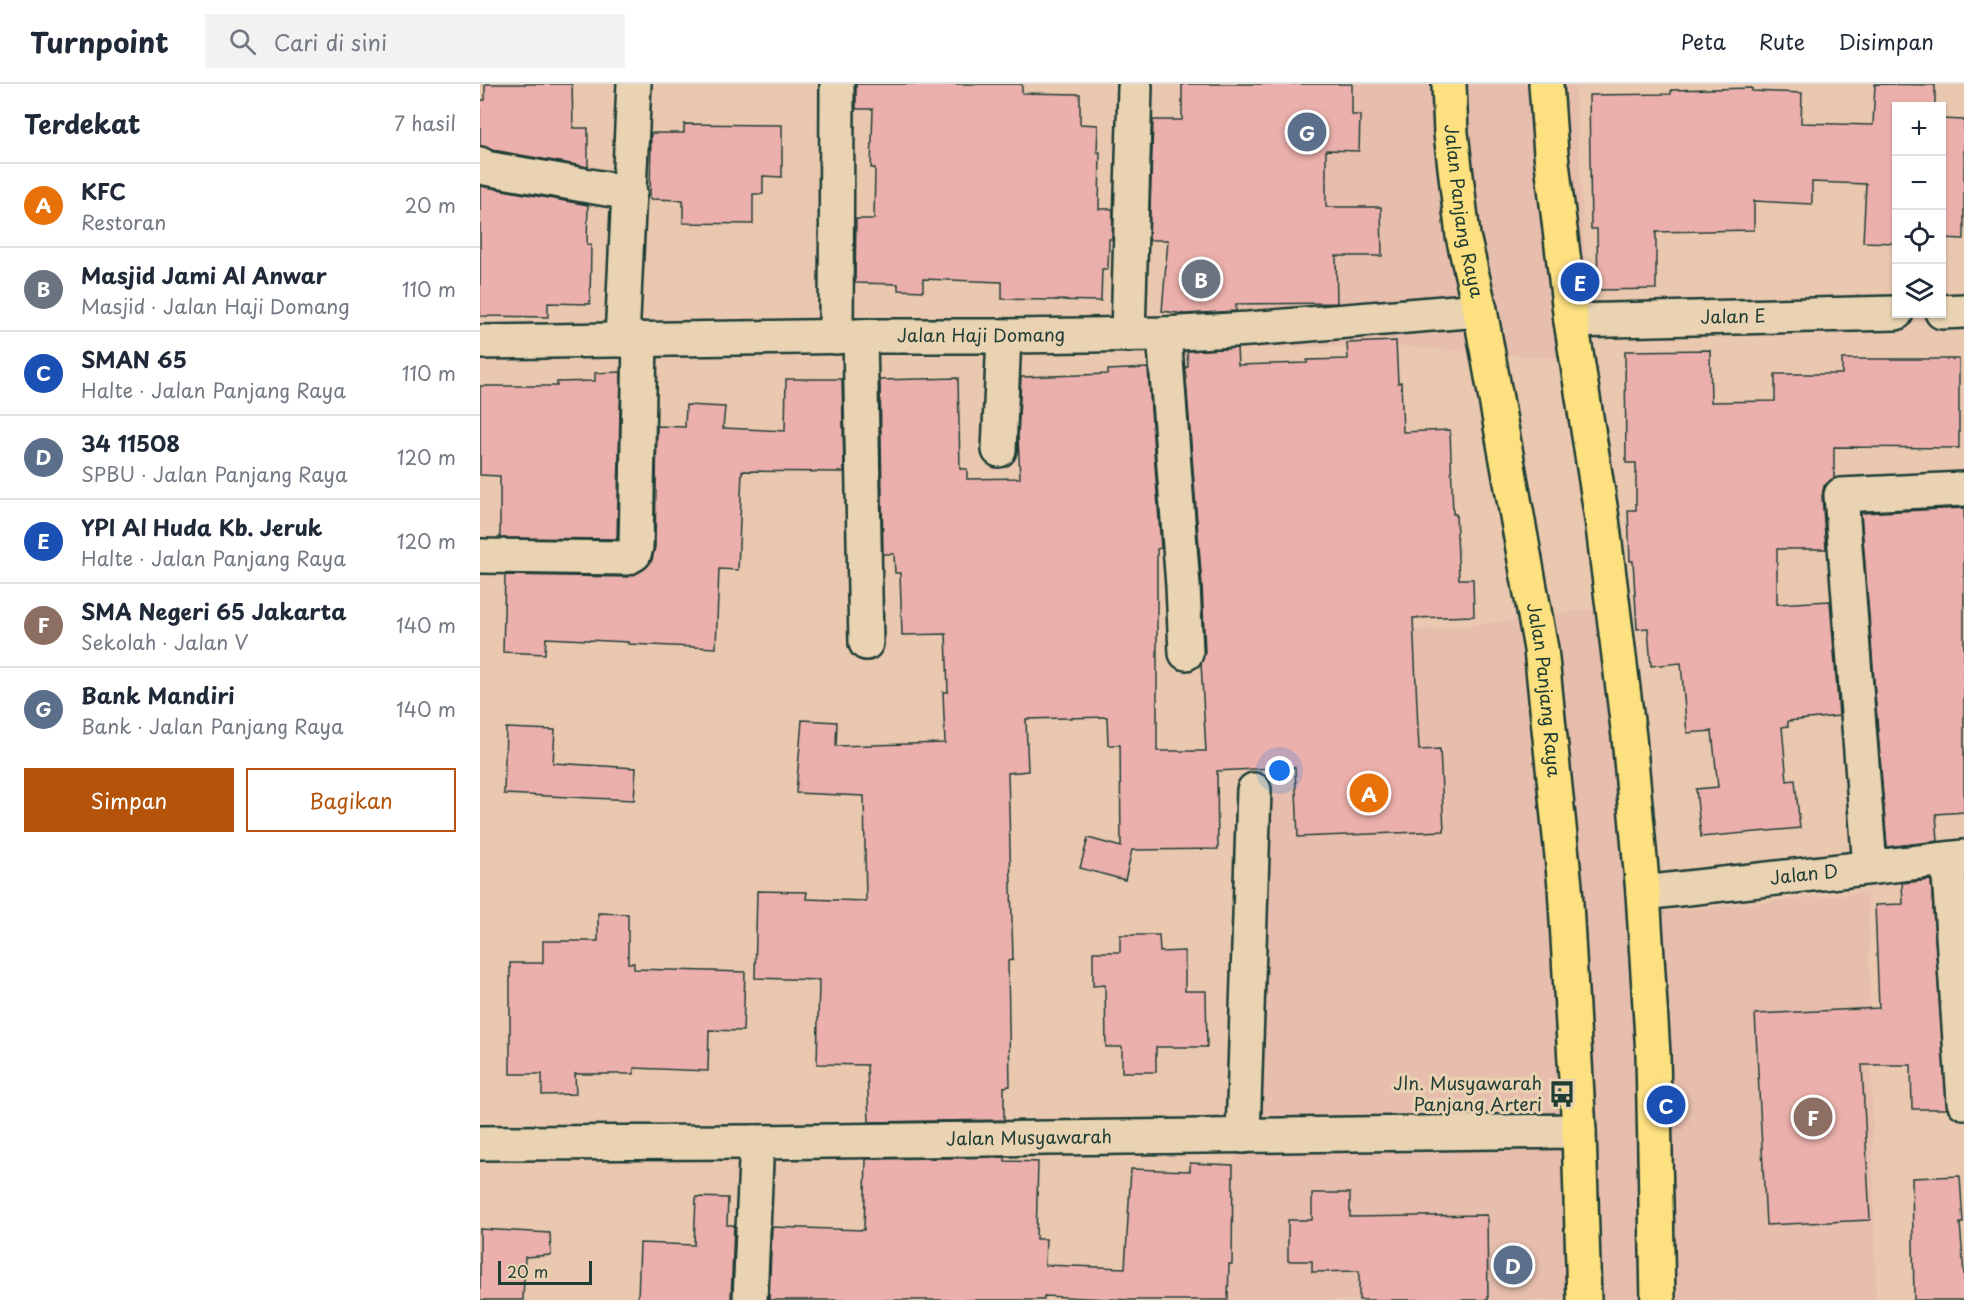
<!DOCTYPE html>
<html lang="id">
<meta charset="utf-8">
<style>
body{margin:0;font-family:"Playpen Sans",sans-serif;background:#f2f2f3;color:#1f2937}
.controls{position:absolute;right:18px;top:18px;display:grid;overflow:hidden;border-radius:0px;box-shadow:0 2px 4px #0004}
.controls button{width:54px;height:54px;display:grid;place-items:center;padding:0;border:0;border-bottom:2px solid #e0e1e3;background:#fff;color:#1f2937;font:30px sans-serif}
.scale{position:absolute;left:18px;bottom:15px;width:94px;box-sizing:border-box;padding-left:6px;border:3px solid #1f3d34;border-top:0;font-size:16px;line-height:21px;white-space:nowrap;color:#1f3d34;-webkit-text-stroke:4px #e9d3b2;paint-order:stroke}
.you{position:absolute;left:800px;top:687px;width:21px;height:21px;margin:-15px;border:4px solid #fff;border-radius:50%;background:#1a73e8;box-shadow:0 0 0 9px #1a73e833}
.badge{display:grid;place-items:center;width:39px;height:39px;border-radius:50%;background:#b45309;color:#fff;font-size:20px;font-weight:700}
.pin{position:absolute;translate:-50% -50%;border:3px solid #fff;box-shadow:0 2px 6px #0006}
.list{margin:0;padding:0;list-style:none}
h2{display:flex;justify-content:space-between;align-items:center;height:78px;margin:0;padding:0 24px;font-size:26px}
h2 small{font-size:20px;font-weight:400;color:#747a83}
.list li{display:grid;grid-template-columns:39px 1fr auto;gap:18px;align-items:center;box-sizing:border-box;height:84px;padding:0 24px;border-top:2px solid #e0e1e3}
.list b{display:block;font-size:22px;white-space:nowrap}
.list p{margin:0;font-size:20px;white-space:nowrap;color:#747a83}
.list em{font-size:20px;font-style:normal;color:#747a83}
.actions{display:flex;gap:12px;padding:18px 24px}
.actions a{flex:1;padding:14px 0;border:2px solid #b45309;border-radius:0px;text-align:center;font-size:21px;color:#b45309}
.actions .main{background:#b45309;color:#fff}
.icon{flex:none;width:33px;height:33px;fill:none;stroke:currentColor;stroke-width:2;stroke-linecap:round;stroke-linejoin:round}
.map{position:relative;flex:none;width:1484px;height:1216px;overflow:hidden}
header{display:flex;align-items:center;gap:36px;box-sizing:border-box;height:84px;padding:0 30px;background:#fff;border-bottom:2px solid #e0e1e3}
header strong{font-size:28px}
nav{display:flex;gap:33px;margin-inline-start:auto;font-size:21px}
.search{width:420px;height:54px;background:#f2f2f3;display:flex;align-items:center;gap:15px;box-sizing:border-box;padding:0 21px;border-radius:0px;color:#747a83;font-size:22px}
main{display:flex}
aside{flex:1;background:#fff}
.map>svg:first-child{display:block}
.built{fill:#e7bead}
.building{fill:#ecb0ac;stroke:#1f3d34;stroke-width:1.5}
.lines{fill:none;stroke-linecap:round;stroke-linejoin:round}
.minor-casing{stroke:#1f3d34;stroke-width:38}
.primary-casing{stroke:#1f3d34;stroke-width:38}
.minor{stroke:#e9d3b2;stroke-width:33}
.primary{stroke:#fde080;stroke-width:33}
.labels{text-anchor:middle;stroke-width:6;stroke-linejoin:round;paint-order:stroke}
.street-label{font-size:18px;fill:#1f3d34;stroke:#e9d3b2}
.poi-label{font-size:18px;fill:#1f3d34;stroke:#e9d3b2;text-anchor:end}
</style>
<header>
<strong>Turnpoint</strong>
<div class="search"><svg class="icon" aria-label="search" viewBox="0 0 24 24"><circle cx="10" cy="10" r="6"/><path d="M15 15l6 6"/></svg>Cari di sini</div>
<nav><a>Peta</a><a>Rute</a><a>Disimpan</a></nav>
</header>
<main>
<aside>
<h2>Terdekat<small>7 hasil</small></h2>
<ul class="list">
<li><span class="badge" style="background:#e8710a">A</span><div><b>KFC</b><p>Restoran</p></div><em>20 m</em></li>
<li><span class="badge" style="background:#6b7280">B</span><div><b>Masjid Jami Al Anwar</b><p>Masjid · Jalan Haji Domang</p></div><em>110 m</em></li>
<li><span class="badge" style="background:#1a4fb4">C</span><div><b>SMAN 65</b><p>Halte · Jalan Panjang Raya</p></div><em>110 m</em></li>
<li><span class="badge" style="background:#5c6f8a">D</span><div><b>34 11508</b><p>SPBU · Jalan Panjang Raya</p></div><em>120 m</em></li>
<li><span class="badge" style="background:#1a4fb4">E</span><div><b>YPI Al Huda Kb. Jeruk</b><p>Halte · Jalan Panjang Raya</p></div><em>120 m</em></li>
<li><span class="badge" style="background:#8d6e63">F</span><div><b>SMA Negeri 65 Jakarta</b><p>Sekolah · Jalan V</p></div><em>140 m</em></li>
<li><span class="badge" style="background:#5c6f8a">G</span><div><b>Bank Mandiri</b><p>Bank · Jalan Panjang Raya</p></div><em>140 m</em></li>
</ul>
<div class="actions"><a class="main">Simpan</a><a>Bagikan</a></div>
</aside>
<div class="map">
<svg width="1484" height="1216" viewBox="0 0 1484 1216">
<rect width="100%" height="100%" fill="#eac8b0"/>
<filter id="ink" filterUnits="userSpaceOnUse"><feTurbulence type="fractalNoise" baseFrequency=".0167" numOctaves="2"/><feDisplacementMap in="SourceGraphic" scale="12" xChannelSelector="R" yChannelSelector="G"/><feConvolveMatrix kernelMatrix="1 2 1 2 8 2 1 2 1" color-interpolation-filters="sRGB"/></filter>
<g filter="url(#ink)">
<!-- built -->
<g class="built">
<polygon points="746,0 1095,0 1111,277 917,262 747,264"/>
<polygon points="1151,520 1179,828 1388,808 1396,1216 749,1216 770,551 968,544"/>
</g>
<!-- building -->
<g class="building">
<polygon points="5,0 92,0 93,44 108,44 108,83 13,66 0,62 0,16 5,16"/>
<polygon points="376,0 542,0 542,9 600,10 600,40 618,41 617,68 620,68 619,125 633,125 632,155 629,155 628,185 622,185 621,217 522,215 522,198 443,195 443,207 418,206 418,200 375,199 376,135 394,135 395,84 391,84 393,25 376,25"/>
<polygon points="702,0 872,0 872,31 880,31 879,67 846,66 846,123 901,123 902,172 856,172 857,219 756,220 756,227 705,230 682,227 688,156 669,156 673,36 702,36"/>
<polygon points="1395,0 1455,1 1455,22 1416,22 1416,159 1383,158 1386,100 1332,98 1332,120 1274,117 1274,146 1176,148 1176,205 1118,206 1117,145 1111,145 1109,11 1191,10 1191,6 1272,4 1272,7 1322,9 1321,39 1393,41"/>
<polygon points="1461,35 1484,36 1484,155 1461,154"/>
<polygon points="204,40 302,41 302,93 283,92 283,110 273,110 273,140 203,139 203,116 170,115 171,49 204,49"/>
<polygon points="0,102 108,121 107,161 111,161 110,220 68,219 68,233 0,232"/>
<polygon points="916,257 918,299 921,298 923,348 970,346 973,430 976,430 979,495 993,495 994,532 933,534 939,666 960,665 964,747 818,753 815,683 737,687 738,765 652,766 645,796 600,784 608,754 641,763 640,661 628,661 627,633 546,635 548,687 528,689 533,876 528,877 530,1002 524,1003 524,1036 389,1038 387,981 337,980 339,896 275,894 277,807 327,808 326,815 386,817 384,712 316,709 322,636 357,638 356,662 465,659 463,608 468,608 466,550 422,551 420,489 415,489 414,470 403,470 400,296 478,294 480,385 487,385 487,395 540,394 538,352 541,293 628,290 628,286 668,284 681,464 677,465 677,667 726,667 721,579 725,568 722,501 705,283 708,283 707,267 757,264 758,281 827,279 827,276 868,275 867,259"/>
<polygon points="1230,266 1231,318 1295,317 1295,290 1362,290 1362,275 1479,275 1479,364 1354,363 1354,394 1344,402 1342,412 1346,465 1297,465 1297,520 1350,517 1359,632 1308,637 1308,642 1302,643 1307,697 1315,696 1320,744 1221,753 1216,705 1238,703 1232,647 1207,649 1201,579 1171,582 1168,544 1157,545 1153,477 1150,477 1148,426 1156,426 1156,379 1146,379 1145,267"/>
<polygon points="141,288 137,455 20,454 20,392 0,391 0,302 77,302 77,298 115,297 115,289"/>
<polygon points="306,295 362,295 364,388 262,387 258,486 239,485 236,564 148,560 148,558 66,554 65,570 23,568 25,491 147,493 163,486 172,476 175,463 177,342 205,343 206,321 245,323 243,344 305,347"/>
<polygon points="1484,424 1484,728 1456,730 1458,757 1407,763 1381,429"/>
<polygon points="26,644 75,646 73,679 156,684 154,716 24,710"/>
<polygon points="1451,796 1467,1025 1432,1025 1431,981 1382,981 1390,1136 1286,1141 1275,930 1399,924 1395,821 1423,820 1422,799"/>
<polygon points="118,829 148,830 148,879 154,879 154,885 265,888 263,947 229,946 228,987 154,984 154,990 95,990 96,1010 62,1011 62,990 30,990 30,879 63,879 63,857 118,857"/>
<polygon points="640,851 679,851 680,868 705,867 705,907 726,907 727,963 676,963 676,988 642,988 642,963 626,963 625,901 613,902 613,868 640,868"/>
<polygon points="525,1073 525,1077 558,1078 556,1155 566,1155 565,1181 645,1184 651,1085 710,1087 710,1079 753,1081 752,1180 749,1180 748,1216 651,1216 564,1212 564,1216 289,1216 292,1143 384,1146 386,1075"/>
<polygon points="1480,1092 1483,1139 1480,1139 1484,1190 1484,1216 1434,1216 1432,1094"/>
<polygon points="832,1109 870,1109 870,1133 1007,1131 1008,1216 879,1216 879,1187 832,1188 832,1177 808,1177 808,1136 832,1136"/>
<polygon points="216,1113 248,1114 247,1141 254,1141 251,1216 158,1216 160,1159 214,1161"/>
<polygon points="0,1145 70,1149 71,1171 45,1173 43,1216 0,1216"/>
</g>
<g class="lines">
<defs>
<g id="minor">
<polyline points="0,80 5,84 150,109"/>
<polyline points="1462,228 1484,227"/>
<path id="s1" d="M1091 237 1416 229"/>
<polyline points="684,250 703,502 706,569"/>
<polyline points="648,251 655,3"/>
<polyline points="380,252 386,559"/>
<polyline points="356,253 357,0"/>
<polyline points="142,256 154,0"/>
<path id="s2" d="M0 258 380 252H524L684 250 769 245 1000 226"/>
<polyline points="519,366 524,252"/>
<polyline points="0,472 147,474 154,470 156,463 160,255"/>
<polyline points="1468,775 1484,1018"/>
<polyline points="1390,783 1361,411 1484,405"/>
<path id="s3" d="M1163 809 1484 773"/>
<polyline points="763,1052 774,706"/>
<path id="s4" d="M0 1059 275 1058 1099 1047"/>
<polyline points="270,1216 276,1077 275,1058"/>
</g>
<g id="primary">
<path id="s5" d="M969 0 971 49 983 152 1000 226 1061 565 1085 802 1099 1047 1104 1216"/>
<polyline points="1066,0 1071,70 1091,237 1122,435 1149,653 1163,809 1173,970 1178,1216"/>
</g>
</defs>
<!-- minor casing -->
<use href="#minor" class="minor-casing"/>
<!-- primary casing -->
<use href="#primary" class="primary-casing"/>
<!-- minor -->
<use href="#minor" class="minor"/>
<!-- primary -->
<use href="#primary" class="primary"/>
</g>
</g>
<!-- icons -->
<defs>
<symbol id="bus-bare" viewBox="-9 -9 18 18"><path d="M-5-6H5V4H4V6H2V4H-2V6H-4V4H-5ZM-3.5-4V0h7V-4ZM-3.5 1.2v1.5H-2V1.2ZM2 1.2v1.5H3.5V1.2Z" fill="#1f3d34" stroke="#e9d3b2" stroke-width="2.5" paint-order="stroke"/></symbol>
</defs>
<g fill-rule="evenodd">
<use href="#bus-bare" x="1063" y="991" width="38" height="38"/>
</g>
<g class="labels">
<!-- street labels -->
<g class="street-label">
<text dy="6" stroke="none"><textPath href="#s5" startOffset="128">Jalan Panjang Raya</textPath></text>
<text dy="6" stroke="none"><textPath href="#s1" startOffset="162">Jalan E</textPath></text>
<text dy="6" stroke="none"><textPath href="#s2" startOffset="501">Jalan Haji Domang</textPath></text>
<text dy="6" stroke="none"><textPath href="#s5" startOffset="614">Jalan Panjang Raya</textPath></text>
<text dy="6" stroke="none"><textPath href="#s3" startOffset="162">Jalan D</textPath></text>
<text dy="6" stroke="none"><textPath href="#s4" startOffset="549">Jalan Musyawarah</textPath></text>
</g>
<!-- poi labels -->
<g class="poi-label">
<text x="1062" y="1006">Jln. Musyawarah<tspan x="1062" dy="21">Panjang Arteri</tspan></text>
</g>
</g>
</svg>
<div class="controls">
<button>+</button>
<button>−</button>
<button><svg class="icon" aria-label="locate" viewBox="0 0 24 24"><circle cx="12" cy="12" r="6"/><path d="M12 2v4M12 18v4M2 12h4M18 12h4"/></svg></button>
<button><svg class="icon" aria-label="layers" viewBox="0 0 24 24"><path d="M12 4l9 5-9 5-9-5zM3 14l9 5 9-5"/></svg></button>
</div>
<div class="scale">20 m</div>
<div class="you"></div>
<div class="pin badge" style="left:889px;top:709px;background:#e8710a">A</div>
<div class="pin badge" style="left:721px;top:195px;background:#6b7280">B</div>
<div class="pin badge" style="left:1186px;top:1021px;background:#1a4fb4">C</div>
<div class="pin badge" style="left:1033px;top:1181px;background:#5c6f8a">D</div>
<div class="pin badge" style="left:1100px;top:198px;background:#1a4fb4">E</div>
<div class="pin badge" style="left:1333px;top:1033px;background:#8d6e63">F</div>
<div class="pin badge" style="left:827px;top:48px;background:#5c6f8a">G</div>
</div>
</main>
